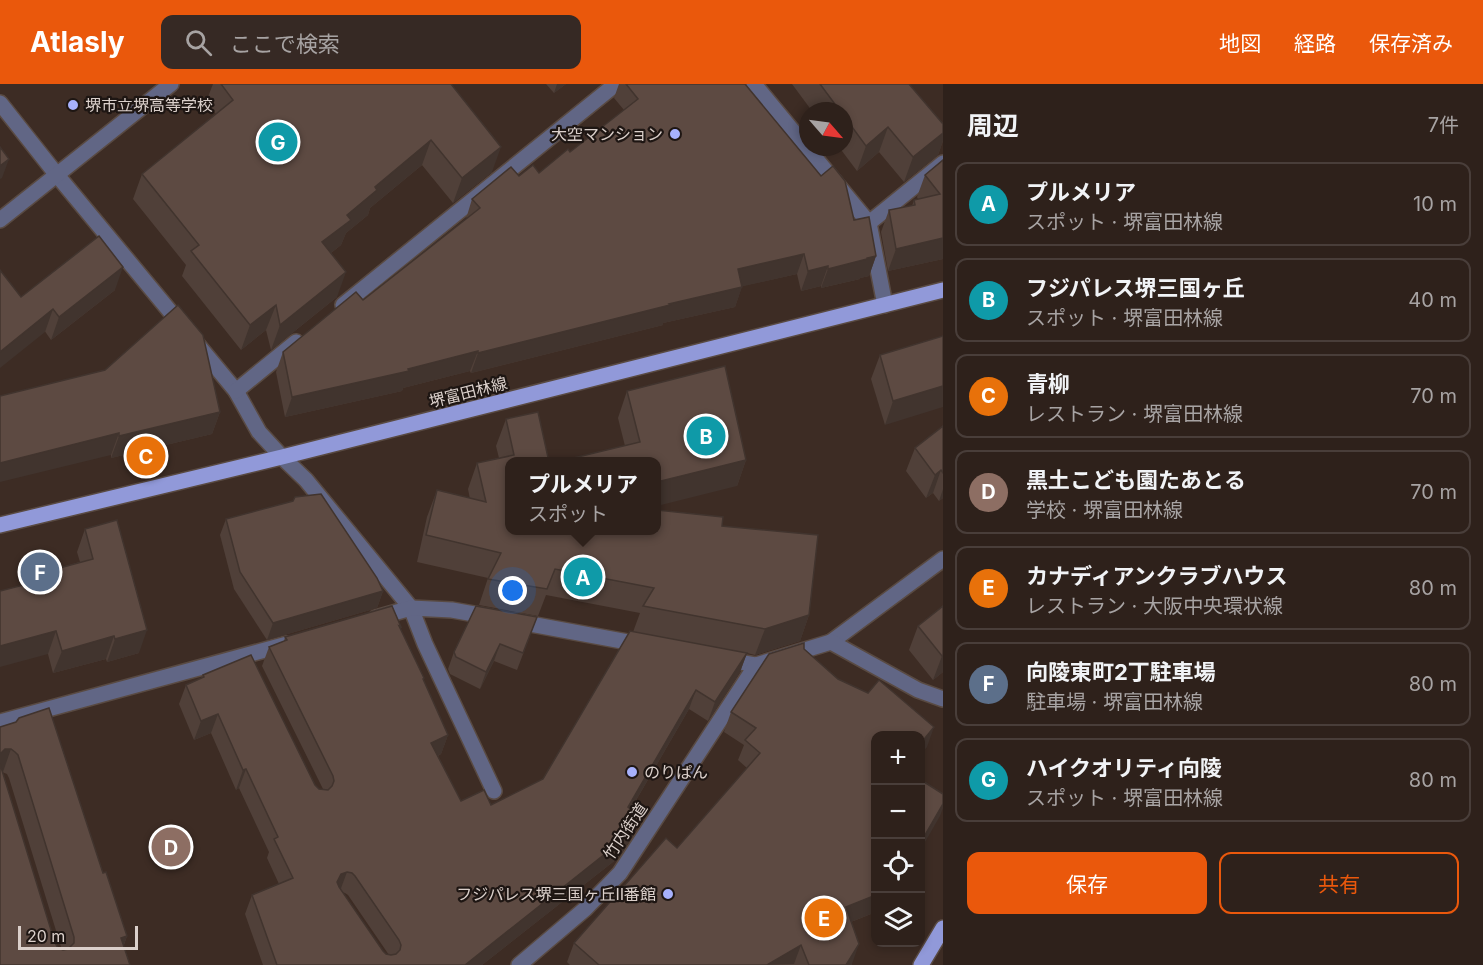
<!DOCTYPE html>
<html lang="ja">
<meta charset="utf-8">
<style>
body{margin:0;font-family:Inter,"Noto Sans JP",sans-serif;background:#362924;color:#f1f3f6}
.controls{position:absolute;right:18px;bottom:18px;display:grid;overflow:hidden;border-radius:12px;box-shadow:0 3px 9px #0003}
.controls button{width:54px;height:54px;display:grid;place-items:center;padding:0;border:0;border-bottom:2px solid #493e3a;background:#2e211b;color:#f1f3f6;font:30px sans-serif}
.compass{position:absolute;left:799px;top:18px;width:54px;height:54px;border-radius:50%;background:#2e211b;box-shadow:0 3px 9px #0003;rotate:118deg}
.scale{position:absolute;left:18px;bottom:15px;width:120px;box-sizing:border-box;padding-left:6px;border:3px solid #dbd0cb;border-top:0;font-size:16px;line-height:21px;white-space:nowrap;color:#dbd0cb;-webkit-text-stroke:4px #1e1613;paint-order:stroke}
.you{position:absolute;left:513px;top:507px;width:21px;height:21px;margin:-15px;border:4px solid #fff;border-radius:50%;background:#1a73e8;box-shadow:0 0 0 9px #1a73e833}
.badge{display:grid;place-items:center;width:39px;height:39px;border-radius:50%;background:#ea580c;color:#fff;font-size:20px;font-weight:700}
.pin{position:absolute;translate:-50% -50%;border:3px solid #fff;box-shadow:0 2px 6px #0006}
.popup{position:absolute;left:505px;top:373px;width:156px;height:78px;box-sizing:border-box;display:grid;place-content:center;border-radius:12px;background:#2e211b;filter:drop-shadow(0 2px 4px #0005);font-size:20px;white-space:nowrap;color:#a7a3a3}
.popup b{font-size:22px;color:#f1f3f6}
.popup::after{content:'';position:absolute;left:50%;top:100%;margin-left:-12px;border:12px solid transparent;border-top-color:#2e211b}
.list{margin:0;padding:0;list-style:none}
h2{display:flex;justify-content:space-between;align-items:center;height:78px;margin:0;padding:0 24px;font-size:26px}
h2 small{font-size:20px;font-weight:400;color:#a7a3a3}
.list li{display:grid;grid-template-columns:39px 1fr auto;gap:18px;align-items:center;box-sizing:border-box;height:84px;margin:0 12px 12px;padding:0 12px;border:2px solid #493e3a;border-radius:12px}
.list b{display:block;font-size:22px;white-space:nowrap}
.list p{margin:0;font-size:20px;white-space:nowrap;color:#a7a3a3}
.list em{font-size:20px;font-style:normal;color:#a7a3a3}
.actions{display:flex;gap:12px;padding:18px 24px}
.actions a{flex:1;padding:14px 0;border:2px solid #ea580c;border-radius:12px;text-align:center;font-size:21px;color:#ea580c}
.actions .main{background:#ea580c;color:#fff}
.icon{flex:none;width:33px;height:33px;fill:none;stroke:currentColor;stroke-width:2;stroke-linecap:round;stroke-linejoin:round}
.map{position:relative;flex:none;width:943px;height:881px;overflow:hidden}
header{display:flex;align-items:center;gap:36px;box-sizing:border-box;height:84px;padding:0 30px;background:#ea580c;color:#fff}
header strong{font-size:28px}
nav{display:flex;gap:33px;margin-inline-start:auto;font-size:21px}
.search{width:420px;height:54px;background:#362924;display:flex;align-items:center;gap:15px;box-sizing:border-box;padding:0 21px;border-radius:12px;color:#a7a3a3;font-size:22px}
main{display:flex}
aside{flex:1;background:#2e211b}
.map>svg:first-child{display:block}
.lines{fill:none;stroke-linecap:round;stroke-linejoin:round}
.minor-casing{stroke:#594a42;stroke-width:18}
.major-casing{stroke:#594a42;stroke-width:18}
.minor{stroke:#616685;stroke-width:15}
.major{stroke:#9199d9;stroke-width:15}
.wall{fill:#504039;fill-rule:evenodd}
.shaded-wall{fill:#41342e}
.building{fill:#5d4a42;stroke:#41342e;stroke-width:1.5;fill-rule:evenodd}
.poi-dot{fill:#a7b1fc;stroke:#1e1613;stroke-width:2}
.labels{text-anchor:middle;stroke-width:4.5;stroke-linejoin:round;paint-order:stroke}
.poi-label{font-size:16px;fill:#dbd0cb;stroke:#1e1613;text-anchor:start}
.street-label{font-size:16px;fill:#dbd0cb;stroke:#1e1613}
</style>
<header>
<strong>Atlasly</strong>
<div class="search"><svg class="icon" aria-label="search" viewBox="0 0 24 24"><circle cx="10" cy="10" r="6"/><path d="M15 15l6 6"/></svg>ここで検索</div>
<nav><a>地図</a><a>経路</a><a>保存済み</a></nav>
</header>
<main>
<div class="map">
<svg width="943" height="881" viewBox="0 0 943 881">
<rect width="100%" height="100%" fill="#3d2c24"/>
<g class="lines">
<defs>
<g id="minor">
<polyline points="754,0 869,139 885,221"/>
<polyline points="0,19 57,91 236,307 259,348 282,373 306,396 411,524 425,560 494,707"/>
<polyline points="0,136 171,0"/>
<polyline points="869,139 943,79"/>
<polyline points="343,221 616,0"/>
<polyline points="236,307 296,258"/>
<polyline points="376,534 411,524 452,526 491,533"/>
<polyline points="514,537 644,561"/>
<polyline points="831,558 943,475"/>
<polyline points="724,575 756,581 831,558 918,606 943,615"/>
<polyline points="0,638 287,560"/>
<polyline points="519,881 585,825 620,789 756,581"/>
</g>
<g id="major">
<polyline points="0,441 282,373 943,206"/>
<polyline points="921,881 943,844"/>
</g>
</defs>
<!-- minor casing -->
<use href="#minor" class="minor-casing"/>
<!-- major casing -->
<use href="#major" class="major-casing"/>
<!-- minor -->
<use href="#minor" class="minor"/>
<!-- major -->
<use href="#major" class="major"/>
</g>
<!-- wall -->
<g class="wall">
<polygon points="213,0 451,0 492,88 453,119 422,81 370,124 368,131 346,149 341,161 331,169 337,213 271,266 266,246 241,266 182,192 186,181 133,115 142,90 216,30 206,18"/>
<polygon points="546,0 566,0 554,9"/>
<polygon points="619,0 745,0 854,136 876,172 869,192 860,194 860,195 821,204 821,202 801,207 797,190 742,202 735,223 663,239 663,241 471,289 470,287 403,304 402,307 285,333 276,288 283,268 363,216 466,135 472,115 519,92 539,89 570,68 624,26 614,14"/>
<polygon points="792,0 909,0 943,40 943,57 938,71 904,98 879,68 857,87 839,63 844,63 844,27 812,27"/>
<polygon points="943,76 943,175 888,187 881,148 889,126 912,122 914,116 918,115 917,113 925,91"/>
<polygon points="115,206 51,256 21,213"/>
<polygon points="943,252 885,341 871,295 880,271"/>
<polygon points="627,307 746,376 737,402 625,362 618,334"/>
<polygon points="0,312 220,328 212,350 111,374 111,371"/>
<path d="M538 328 510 447 722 442 809 531 800 557 755 571 747 569 740 588 708 637 689 625 631 725 633 752 618 774 482 881H263L245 830 252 811 279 800 267 774 269 768 239 704 236 706 211 649 194 656 179 620 186 601 201 594 203 591 319 705H323L262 582 269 563 284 557 285 553 392 522 401 543 400 544 448 651 441 670 438 672 461 717 491 721 543 695 633 548 640 529 546 511 538 532 479 521 488 494 417 478 427 433 437 406 470 415 468 405 477 379 499 374 496 362 506 335ZM342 808 345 809 348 811 389 871 386 870 383 867Z"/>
<polygon points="943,342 943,414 939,417 933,409 926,414 906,387 915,364"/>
<polygon points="226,435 383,507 377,524 267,556 234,505 220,451"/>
<polygon points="85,445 139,569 107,578 106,575 53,589 48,570 38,497 41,489 80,478 77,468"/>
<polygon points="943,522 943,588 933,596 909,566 918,542"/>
<polygon points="537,533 517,586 494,577 480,605 450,590 448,585 454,568"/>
<polygon points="804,565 838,595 927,663 876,651 876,828 851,838 852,880 851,881 570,881 567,878 574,859 677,764 747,684 738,676 744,661 724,648 731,628"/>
<path d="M0 643 103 789 127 852 124 861 0 881ZM2 688 7 690 9 694 62 866 58 864 55 859Z"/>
</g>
<!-- shaded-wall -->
<g class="shaded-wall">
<polygon points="557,0 566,0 554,9"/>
<polygon points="888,43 879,68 857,87 866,62"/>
<polygon points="943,49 943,57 938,71 904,98 913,73"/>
<polygon points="431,56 422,81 370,124 368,131 346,149 341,161 313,183 322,158 347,131 375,103"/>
<polygon points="501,63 492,88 453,119 462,94"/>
<polygon points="9,75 2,94 0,95 0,82"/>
<polygon points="943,154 943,175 888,187 896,165"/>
<polygon points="804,170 797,190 731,205 738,185"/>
<polygon points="876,172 869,192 860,194 860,195 821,204 828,185"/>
<polygon points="828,182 821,202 801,207 808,187"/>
<polygon points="123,183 115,206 51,256 59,233"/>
<polygon points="346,188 337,213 271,266 280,241"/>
<polygon points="742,203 735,223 663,239 663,241 471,289 478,269 669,220"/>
<polygon points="276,221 266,246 241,266 250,241"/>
<polygon points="53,225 45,248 0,284 0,268"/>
<polygon points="478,267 470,287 403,304 402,307 285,333 292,313 408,285"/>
<polygon points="943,302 943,323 885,341 893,317"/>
<polygon points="220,328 212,350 111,374 119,352"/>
<polygon points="119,349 111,371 0,398 0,379"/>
<polygon points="746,376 737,402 657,422 657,398"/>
<polygon points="941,386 933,409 926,414 935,391"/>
<polygon points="943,405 943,414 939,417"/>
<polygon points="383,507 377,524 267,556 273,539"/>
<polygon points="809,531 800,557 755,571 765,545"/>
<polygon points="147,546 139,569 107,578 115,555"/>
<polygon points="56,547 48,570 0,583 0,562"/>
<polygon points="114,552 106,575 53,589 62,567"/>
<polygon points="500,560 494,577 480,605 486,588"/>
<polygon points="747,569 740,588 708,637 715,618"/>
<polygon points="943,571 943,588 933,596 942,572"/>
<polygon points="696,606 689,625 621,742 628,723"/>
<polygon points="218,630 211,649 194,656 201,637"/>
<polygon points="934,643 927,663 921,670 921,659"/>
<polygon points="448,651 441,670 424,678 431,659"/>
<polygon points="5,665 11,665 3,688 0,688 0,670"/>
<polygon points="246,685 239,704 236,706 243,686"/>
<polygon points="943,720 943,724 940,732 921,765 921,758"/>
<polygon points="640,733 633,752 618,774 482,881 465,881"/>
<polygon points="347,788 340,807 337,798 341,790"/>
<polygon points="876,811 876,828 838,843 846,823"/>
<polygon points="127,852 119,875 121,854"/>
<polygon points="859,860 852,880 851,881 846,881"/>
<polygon points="801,861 794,880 767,881"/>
</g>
<!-- building -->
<g class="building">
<polygon points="221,0 451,0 501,63 462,94 431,56 375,103 377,106 347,131 351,136 322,158 346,188 280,241 276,221 250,241 191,167 199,161 142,90 233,16"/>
<polygon points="626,0 745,0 821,92 833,82 845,97 854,136 869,133 876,172 867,174 867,175 828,185 828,182 808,187 804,170 738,185 742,203 669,220 670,221 478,269 478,267 408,285 409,287 292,313 283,268 356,208 363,216 480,124 472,115 511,83 519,92 533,81 539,89 568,65 570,68 638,15"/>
<polygon points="820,0 909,0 943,40 943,49 913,73 888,43 866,62 844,32 844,27 840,27"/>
<polygon points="0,63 9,75 0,82"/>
<polygon points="943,76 943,154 896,165 889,126 915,121 914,116 940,110 925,91"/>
<polygon points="99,152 123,183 59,233 53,225 0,268 0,186 21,213"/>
<polygon points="178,221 203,251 220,328 119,352 119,349 0,379 0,312 105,286"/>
<polygon points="943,252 943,302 893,317 880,271"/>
<polygon points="725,282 746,376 657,398 657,378 557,378 640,358 627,307"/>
<polygon points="538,328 549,378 510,378 510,447 657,447 657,426 723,433 722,442 818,451 809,531 765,545 643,522 654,504 555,485 547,505 488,495 501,469 426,451 437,406 486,418 477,379 514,371 506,335"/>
<polygon points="943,342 943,389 941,386 935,391 915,364"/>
<polygon points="321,410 377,494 383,507 273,539 240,488 226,435 293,417 295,413"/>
<polygon points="117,436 147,546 115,555 114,552 62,567 56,547 0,562 0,507 43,496 41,489 93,475 85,445"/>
<path d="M392 522 401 543 399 542 424 594 423 595 448 651 431 659 461 717 484 706 491 721 543 695 630 547 747 569 715 618 696 606 628 723 640 733 625 754 465 881H277L252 811 293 794 274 755 278 753 246 685 243 686 218 630 201 637 186 601 204 593 203 591 251 571 315 701 319 705 328 706 332 702 334 697 333 692 269 563 287 556 285 553ZM347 788 352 789 355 792 399 856 401 861 400 866 396 870 391 871 386 870 383 867 339 803 337 798 341 790Z"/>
<polygon points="476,522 537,533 523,569 500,560 486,588 456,573 454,568"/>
<polygon points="943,522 943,571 942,572 918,542"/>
<polygon points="804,559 804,565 838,595 868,609 879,596 934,643 921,659 921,651 876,651 876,811 846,823 859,860 846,881 809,881 801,861 767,881 599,881 574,859 666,754 677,764 760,669 745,656 756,644 731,628 769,570"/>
<polygon points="49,624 103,789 106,788 127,852 121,854 130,881 0,881 0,680 55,859 58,864 63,866 68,865 74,859 74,853 18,671 15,668 11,665 5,665 0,670 0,643 16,638 19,634"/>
<polygon points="921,696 943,710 943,720 921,758"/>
</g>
<!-- markers -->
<g class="poi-dot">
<circle cx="73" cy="21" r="6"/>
<circle cx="675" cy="50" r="6"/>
<circle cx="632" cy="688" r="6"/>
<circle cx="668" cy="810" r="6"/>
</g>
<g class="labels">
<!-- poi labels -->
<g class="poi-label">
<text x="85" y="27">堺市立堺高等学校</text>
<text x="663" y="56" text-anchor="end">大空マンション</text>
<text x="644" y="694">のりぱん</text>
<text x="656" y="816" text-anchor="end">フジパレス堺三国ヶ丘Ⅱ番館</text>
</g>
<!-- street labels -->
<g class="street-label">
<text transform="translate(468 308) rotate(-14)" y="6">堺富田林線</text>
<text transform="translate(625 747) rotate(-56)" y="6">竹内街道</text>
</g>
</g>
</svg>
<div class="controls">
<button>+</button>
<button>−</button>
<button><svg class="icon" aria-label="locate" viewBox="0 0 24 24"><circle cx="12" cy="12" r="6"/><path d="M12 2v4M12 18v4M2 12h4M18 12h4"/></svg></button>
<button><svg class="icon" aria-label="layers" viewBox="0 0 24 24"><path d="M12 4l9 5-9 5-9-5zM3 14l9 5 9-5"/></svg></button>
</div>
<svg class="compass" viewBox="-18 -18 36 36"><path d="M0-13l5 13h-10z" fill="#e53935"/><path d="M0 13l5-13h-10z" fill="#a7a3a3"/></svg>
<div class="scale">20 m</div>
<div class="you"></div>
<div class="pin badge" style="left:583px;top:493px;background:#0f9aa8">A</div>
<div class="popup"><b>プルメリア</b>スポット</div>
<div class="pin badge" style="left:706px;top:352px;background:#0f9aa8">B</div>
<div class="pin badge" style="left:146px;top:372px;background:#e8710a">C</div>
<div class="pin badge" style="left:171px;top:763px;background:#8d6e63">D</div>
<div class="pin badge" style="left:824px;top:834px;background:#e8710a">E</div>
<div class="pin badge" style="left:40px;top:488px;background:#5c6f8a">F</div>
<div class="pin badge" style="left:278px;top:58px;background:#0f9aa8">G</div>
</div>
<aside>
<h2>周辺<small>7件</small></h2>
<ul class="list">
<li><span class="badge" style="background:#0f9aa8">A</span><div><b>プルメリア</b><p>スポット · 堺富田林線</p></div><em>10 m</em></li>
<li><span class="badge" style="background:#0f9aa8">B</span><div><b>フジパレス堺三国ヶ丘</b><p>スポット · 堺富田林線</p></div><em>40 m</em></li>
<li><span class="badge" style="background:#e8710a">C</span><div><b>青柳</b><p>レストラン · 堺富田林線</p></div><em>70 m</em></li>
<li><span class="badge" style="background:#8d6e63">D</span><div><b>黒土こども園たあとる</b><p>学校 · 堺富田林線</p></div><em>70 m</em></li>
<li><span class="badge" style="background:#e8710a">E</span><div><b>カナディアンクラブハウス</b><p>レストラン · 大阪中央環状線</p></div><em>80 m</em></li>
<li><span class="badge" style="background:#5c6f8a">F</span><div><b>向陵東町2丁駐車場</b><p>駐車場 · 堺富田林線</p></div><em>80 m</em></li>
<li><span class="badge" style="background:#0f9aa8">G</span><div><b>ハイクオリティ向陵</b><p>スポット · 堺富田林線</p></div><em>80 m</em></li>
</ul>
<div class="actions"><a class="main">保存</a><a>共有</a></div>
</aside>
</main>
